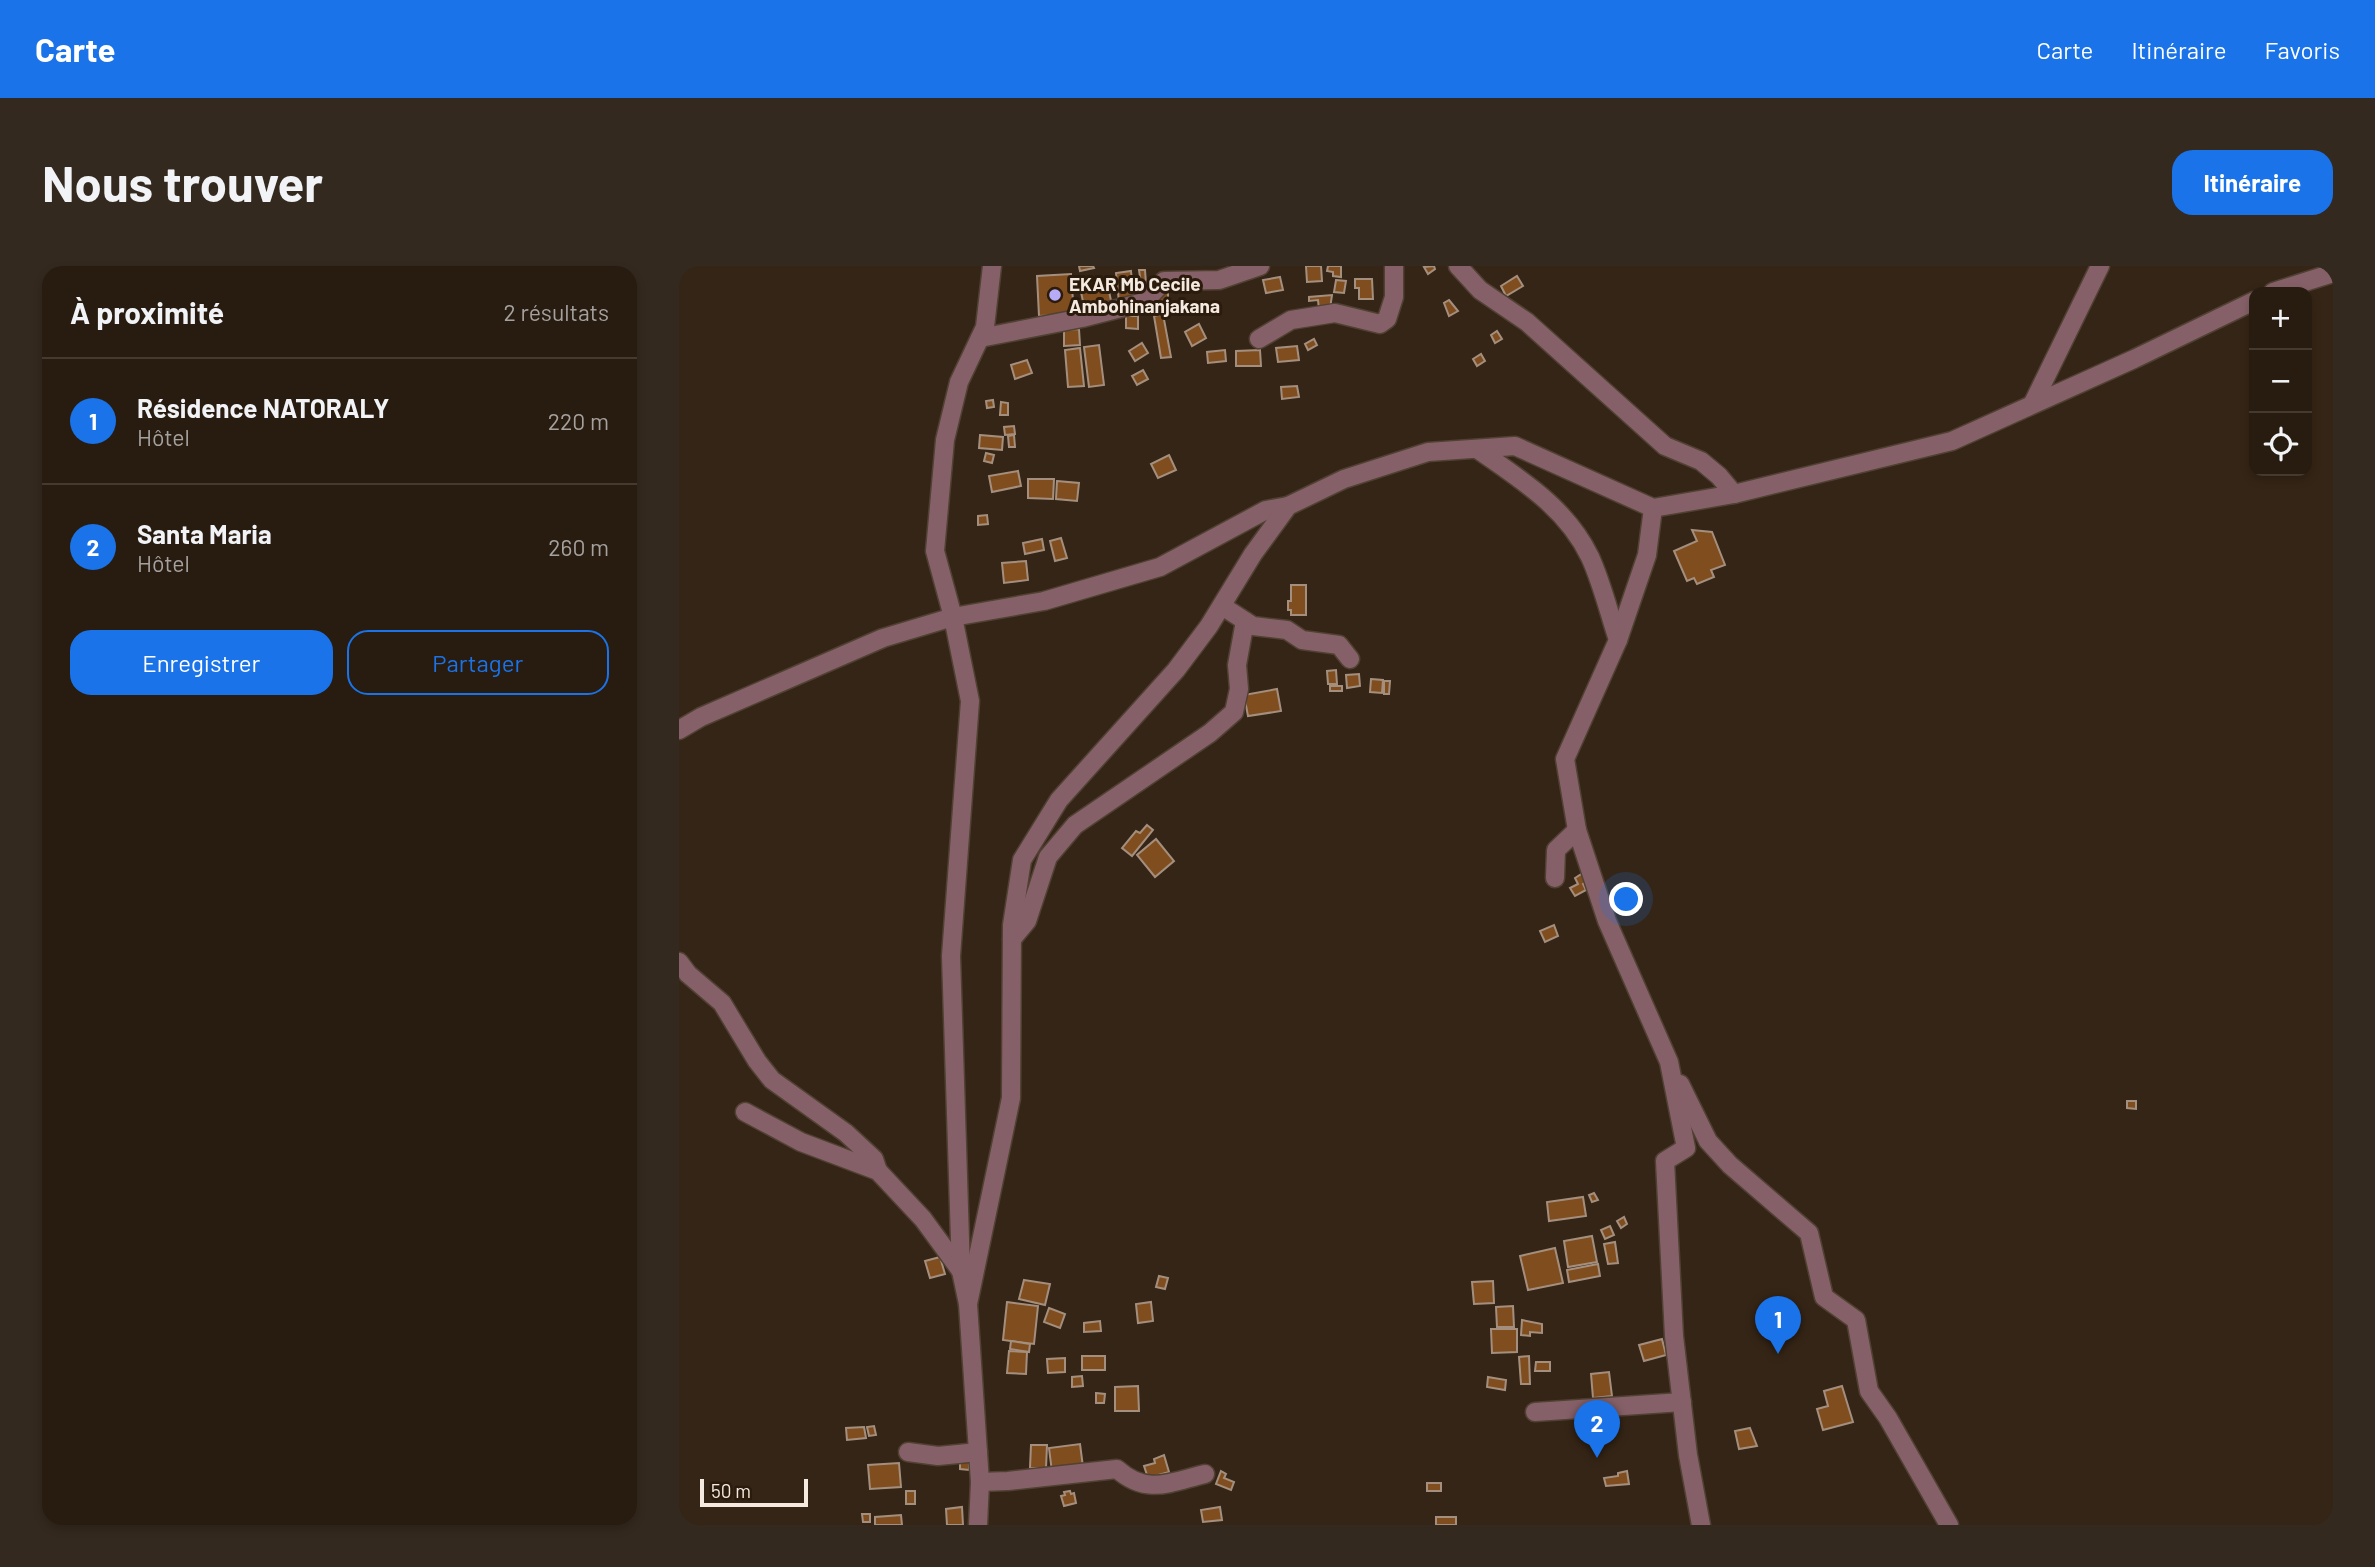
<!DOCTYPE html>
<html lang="fr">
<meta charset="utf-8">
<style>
body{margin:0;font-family:Barlow,sans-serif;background:#34291e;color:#f1f3f6}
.controls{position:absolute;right:21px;top:21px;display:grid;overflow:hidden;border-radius:14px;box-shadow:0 4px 10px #0003}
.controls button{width:63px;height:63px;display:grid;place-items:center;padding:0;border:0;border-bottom:2px solid #443a30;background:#281c10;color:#f1f3f6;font:35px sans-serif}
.scale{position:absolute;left:21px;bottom:18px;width:108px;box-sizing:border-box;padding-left:7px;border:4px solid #f5eae0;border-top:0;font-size:19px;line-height:24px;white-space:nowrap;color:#f5eae0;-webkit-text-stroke:5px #2b1b0c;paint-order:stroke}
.you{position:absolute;left:948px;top:634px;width:24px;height:24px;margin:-18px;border:5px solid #fff;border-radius:50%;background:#1a73e8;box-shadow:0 0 0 10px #1a73e833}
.badge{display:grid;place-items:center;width:46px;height:46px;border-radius:50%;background:#1a73e8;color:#fff;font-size:23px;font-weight:700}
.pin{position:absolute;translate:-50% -58px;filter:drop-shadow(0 2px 4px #0008)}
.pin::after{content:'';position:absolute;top:37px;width:24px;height:21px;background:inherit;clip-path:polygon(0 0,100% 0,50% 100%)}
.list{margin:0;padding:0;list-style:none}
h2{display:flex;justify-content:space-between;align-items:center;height:91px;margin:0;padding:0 28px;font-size:30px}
h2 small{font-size:23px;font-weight:400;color:#a5a19f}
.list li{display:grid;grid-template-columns:46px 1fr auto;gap:21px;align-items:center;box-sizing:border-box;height:126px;padding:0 28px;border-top:2px solid #443a30}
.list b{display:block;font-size:26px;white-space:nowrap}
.list p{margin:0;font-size:23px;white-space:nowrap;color:#a5a19f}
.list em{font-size:23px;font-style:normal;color:#a5a19f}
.actions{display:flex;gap:14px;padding:21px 28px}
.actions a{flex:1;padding:16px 0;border:2px solid #1a73e8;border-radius:21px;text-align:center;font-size:24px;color:#1a73e8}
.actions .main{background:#1a73e8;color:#fff}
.icon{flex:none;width:38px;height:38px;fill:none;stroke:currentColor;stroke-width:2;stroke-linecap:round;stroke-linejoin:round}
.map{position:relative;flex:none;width:1654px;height:1259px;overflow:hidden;border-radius:21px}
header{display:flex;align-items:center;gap:42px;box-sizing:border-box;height:98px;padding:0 35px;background:#1a73e8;color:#fff}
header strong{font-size:33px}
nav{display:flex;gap:38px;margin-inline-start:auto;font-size:24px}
.intro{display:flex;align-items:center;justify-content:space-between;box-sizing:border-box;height:168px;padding:0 42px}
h1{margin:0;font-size:49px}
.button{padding:18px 32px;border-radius:21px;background:#1a73e8;color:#fff;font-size:24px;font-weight:700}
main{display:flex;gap:42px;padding:0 42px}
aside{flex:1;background:#281c10;border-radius:21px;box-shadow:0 4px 10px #0003}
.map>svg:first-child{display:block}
.building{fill:#804d1f;stroke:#a48f7e;stroke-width:2}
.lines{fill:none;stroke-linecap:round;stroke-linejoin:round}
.minor-casing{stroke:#504132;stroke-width:21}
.tertiary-casing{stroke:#504132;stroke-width:21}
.minor{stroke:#866068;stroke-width:18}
.tertiary{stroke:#866068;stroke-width:18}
.poi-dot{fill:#b7abf8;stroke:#2b1b0c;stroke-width:2.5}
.labels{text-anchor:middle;stroke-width:6;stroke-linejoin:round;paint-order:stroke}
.poi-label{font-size:19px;font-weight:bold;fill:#f5eae0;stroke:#2b1b0c;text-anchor:start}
</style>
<header>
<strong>Carte</strong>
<nav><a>Carte</a><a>Itinéraire</a><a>Favoris</a></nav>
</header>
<div class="intro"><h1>Nous trouver</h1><a class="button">Itinéraire</a></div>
<main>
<aside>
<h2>À proximité<small>2 résultats</small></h2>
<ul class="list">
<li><span class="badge">1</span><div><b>Résidence NATORALY</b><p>Hôtel</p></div><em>220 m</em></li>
<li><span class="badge">2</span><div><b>Santa Maria</b><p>Hôtel</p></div><em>260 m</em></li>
</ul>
<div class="actions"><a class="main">Enregistrer</a><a>Partager</a></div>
</aside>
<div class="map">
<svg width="1654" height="1259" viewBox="0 0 1654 1259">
<rect width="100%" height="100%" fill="#352516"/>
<!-- building -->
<g class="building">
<polygon points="400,0 414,0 415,2 401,5"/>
<polygon points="627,0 642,0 643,15 628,16"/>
<polygon points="649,0 662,0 662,11 654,10 654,6 648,5"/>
<polygon points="755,0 756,3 749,8 745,1"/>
<polygon points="460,4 466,4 467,18 462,18"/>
<polygon points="452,5 455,35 440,36 437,7"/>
<polygon points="392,8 395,48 360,50 358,10"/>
<polygon points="838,10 844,20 827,30 822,20"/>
<polygon points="601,11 604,24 587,27 584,14"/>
<polygon points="676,13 693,13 694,33 680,33 680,22 676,22"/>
<polygon points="657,14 667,15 665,27 655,26"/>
<polygon points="429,21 433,39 406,45 402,26"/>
<rect x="478" y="24" width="11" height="18"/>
<polygon points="653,29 651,43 640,44 639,34 630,35 630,31"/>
<polygon points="770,34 779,45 770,50 765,37"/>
<polygon points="484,48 492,91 482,92 475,50"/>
<polygon points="447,50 459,50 459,63 447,62"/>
<polygon points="520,58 527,72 513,80 506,66"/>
<polygon points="400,63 401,79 385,80 385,64"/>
<polygon points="818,65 823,73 816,77 812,69"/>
<polygon points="635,73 638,79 629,84 626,78"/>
<polygon points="463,77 469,87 456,95 450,85"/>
<polygon points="420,79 425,119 410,121 405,81"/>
<polygon points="618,80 620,94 599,96 597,82"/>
<polygon points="401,82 405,120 389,121 386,84"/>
<polygon points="546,84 547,95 529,97 528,86"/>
<polygon points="581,84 582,100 557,100 557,85"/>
<polygon points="802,88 806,95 798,100 794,93"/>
<polygon points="348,94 353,107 336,113 332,99"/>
<polygon points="464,104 469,113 458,119 453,110"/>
<polygon points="618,120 620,131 603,133 602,121"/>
<polygon points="314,134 315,141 308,142 307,135"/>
<polygon points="322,136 329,137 329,149 321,149"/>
<polygon points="335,160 336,168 326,169 325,161"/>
<polygon points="301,169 324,171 323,184 300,182"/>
<polygon points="335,169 336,181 330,181 329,170"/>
<polygon points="307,187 315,189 313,197 305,195"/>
<polygon points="490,189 497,204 479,212 472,198"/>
<polygon points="339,205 342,220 313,226 310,210"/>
<polygon points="349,213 375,213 374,233 349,232"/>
<polygon points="378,215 400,217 398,235 377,233"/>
<polygon points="308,249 309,258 299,259 299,250"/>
<polygon points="1013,264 1033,266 1046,299 1032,304 1035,311 1018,318 1015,312 1008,315 995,285 1018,275"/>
<polygon points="382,272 388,292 376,295 371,275"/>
<polygon points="363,273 365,284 346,288 344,277"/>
<polygon points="347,295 349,314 325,317 323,297"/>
<polygon points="612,319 627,319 627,349 612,349 612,344 609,344 609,335 612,335"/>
<polygon points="657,404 658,418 649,418 648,405"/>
<polygon points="680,408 681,420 668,422 667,409"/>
<polygon points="692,413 704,414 703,427 691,426"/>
<polygon points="705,415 711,415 710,428 705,428"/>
<rect x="651" y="420" width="12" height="5"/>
<polygon points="598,423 602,445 569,450 565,429"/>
<polygon points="468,559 474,564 453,590 443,582 457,565 461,567"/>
<polygon points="477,573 495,595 476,611 458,589"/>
<polygon points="904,607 909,615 904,618 907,624 896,630 891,622 899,618 896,612"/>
<polygon points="875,659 879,670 866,676 861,665"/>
<polygon points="1448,835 1457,835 1457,843 1448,842"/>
<polygon points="915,927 919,934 913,936 910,929"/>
<polygon points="904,931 907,950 870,955 868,936"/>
<polygon points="945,951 948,958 942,962 938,955"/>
<polygon points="931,960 935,969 926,973 922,964"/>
<polygon points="913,970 918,996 889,1001 885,975"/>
<polygon points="936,976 939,997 929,998 925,978"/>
<polygon points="876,982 884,1017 849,1024 841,990"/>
<polygon points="261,991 266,1008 251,1012 246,995"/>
<polygon points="919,998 921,1010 890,1016 888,1004"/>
<polygon points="480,1010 489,1012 486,1023 477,1021"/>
<polygon points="345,1014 371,1018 366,1039 340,1033"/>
<polygon points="814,1015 815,1037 795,1038 793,1016"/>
<polygon points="328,1036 359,1040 355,1078 324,1074"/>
<polygon points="472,1036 474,1055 459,1057 457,1038"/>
<polygon points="834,1040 835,1061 818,1061 817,1041"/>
<polygon points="370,1042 386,1048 381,1062 365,1056"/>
<polygon points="843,1054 863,1058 863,1067 851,1066 851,1070 842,1069"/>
<polygon points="421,1055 422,1065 405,1066 405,1057"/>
<polygon points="812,1063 838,1063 838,1086 813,1087"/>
<polygon points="983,1073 987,1089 965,1095 960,1079"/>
<polygon points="332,1075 351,1078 350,1086 331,1083"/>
<polygon points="330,1085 348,1086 347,1108 328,1107"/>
<rect x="403" y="1090" width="23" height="14"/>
<polygon points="850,1090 851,1118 842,1118 840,1091"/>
<polygon points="386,1092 386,1106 369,1107 368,1093"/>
<polygon points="857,1096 871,1096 871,1105 856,1105"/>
<polygon points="930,1106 933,1130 914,1132 912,1108"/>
<polygon points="403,1110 404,1120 393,1121 393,1111"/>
<polygon points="809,1111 827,1114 826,1124 808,1121"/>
<polygon points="459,1120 460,1145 436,1145 436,1121"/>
<polygon points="1163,1120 1174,1156 1144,1164 1138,1143 1149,1140 1145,1125"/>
<polygon points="417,1127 426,1128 425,1137 417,1137"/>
<polygon points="195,1160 197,1169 190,1170 188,1161"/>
<polygon points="185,1161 187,1172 168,1174 167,1162"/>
<polygon points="1071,1162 1078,1180 1060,1183 1056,1165"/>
<polygon points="401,1178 404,1201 373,1206 370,1182"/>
<polygon points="352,1179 368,1179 367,1202 351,1202"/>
<polygon points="485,1189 490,1206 469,1212 465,1200 476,1197 475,1193"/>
<polygon points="281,1194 290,1194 290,1204 281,1203"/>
<polygon points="220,1197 222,1221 191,1223 189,1199"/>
<polygon points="542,1205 547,1208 545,1212 555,1216 552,1224 537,1218"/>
<polygon points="948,1205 950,1218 927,1220 925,1212 939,1210 939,1207"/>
<rect x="748" y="1217" width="14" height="8"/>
<rect x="227" y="1225" width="9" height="13"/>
<polygon points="391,1225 392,1228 395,1227 397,1237 385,1240 382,1230 386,1229 385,1226"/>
<polygon points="283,1241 284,1259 268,1259 267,1243"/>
<polygon points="541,1241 543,1254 524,1256 522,1244"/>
<polygon points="183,1248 191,1248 191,1256 184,1256"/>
<polygon points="222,1249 223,1259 196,1259 196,1251"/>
<rect x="757" y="1251" width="20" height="8"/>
</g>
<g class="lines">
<defs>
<g id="minor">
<polyline points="779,0 801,24 848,56 986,180 1022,195 1040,210 1055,228"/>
<polyline points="301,72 403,52 465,36 485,15 540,14 581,0"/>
<polyline points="580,73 612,54 656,47 701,58 708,53 715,31 715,0"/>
<polyline points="1354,137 1421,0"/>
<path d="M798 183C842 214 887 241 911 291 923 317 930 347 939 374L886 493 898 564 928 655 990 796 1007 882 986 895 995 1070 1009 1189 1022 1259"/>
<polyline points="543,340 574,360 608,364 623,374 660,379 671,393"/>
<polyline points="939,374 968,289 974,242"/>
<polyline points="0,464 22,451 204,372 274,351 365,335 481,301 587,244 609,240"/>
<polyline points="876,612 877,584 898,564"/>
<polyline points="333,673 348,655 369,591 396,559 531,467 555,446 560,423 558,399 566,355"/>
<polyline points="0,696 9,708 43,737 78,795 93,814 167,867 195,893 199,905"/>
<polyline points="1001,818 1029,875 1051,899 1130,967 1145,1031 1177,1054 1190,1125 1209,1152 1270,1259"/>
<polyline points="66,846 122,876 199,905 244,953 282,1005"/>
<polyline points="289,1038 282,1005 272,690 291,435 274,351 256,285 266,174 280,116 306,61 313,0"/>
<polyline points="856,1146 1003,1136"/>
<polyline points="229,1186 259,1190 299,1186"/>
<path d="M301 1216 329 1215 438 1203C468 1230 492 1216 526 1208"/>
</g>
<g id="tertiary">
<polyline points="1594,26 1654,7"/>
<polyline points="299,1259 301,1216 289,1038 332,832 333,659 343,594 380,534 497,404 530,360 574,288 609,240 665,213 749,186 836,180 974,242 1055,228 1273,175 1455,93 1575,35"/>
</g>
</defs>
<!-- minor casing -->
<use href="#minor" class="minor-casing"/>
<!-- tertiary casing -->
<use href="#tertiary" class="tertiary-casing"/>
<!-- minor -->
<use href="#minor" class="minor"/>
<!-- tertiary -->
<use href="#tertiary" class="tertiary"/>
</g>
<!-- markers -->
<circle class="poi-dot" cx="376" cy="29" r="7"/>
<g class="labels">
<!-- poi labels -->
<g class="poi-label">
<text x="390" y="25">EKAR Mb Cecile<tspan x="390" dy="22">Ambohinanjakana</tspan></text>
</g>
</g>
</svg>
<div class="controls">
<button>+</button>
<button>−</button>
<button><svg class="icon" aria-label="locate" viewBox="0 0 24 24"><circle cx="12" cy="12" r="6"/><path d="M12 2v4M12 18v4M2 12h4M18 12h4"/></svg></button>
</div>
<div class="scale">50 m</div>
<div class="you"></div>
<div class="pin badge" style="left:1099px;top:1088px">1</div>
<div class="pin badge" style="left:918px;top:1192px">2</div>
</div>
</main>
